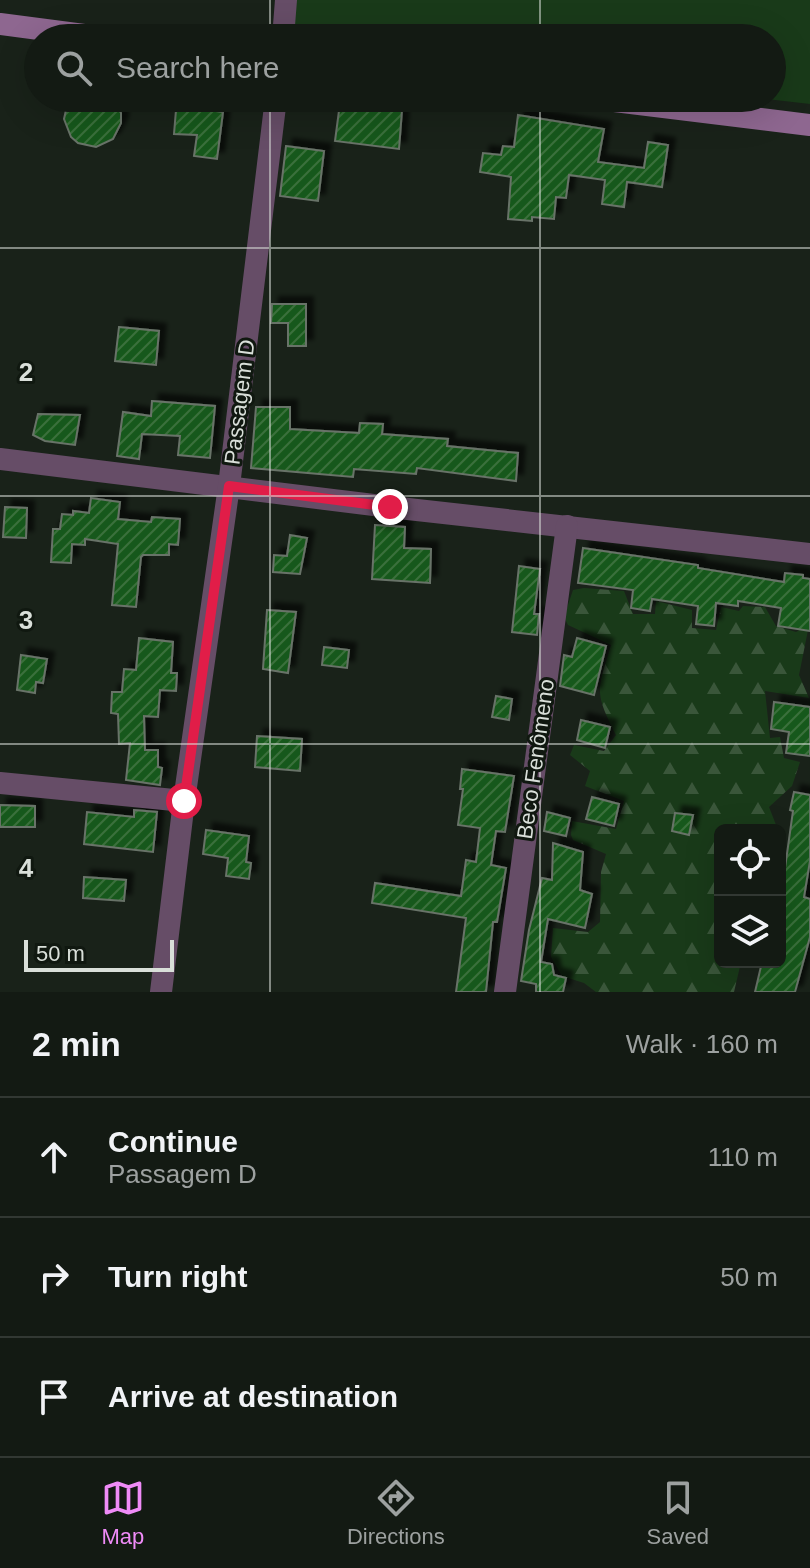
<!DOCTYPE html>
<meta charset="utf-8">
<style>
body{margin:0;font-family:Arial,sans-serif;background:#202721;color:#f1f3f6}
.controls{position:absolute;right:24px;bottom:24px;display:grid;overflow:hidden;border-radius:12px;box-shadow:0 8px 32px #0002}
.controls button{width:72px;height:72px;display:grid;place-items:center;padding:0;border:0;border-bottom:2px solid #323833;background:#131a13;color:#f1f3f6;font:40px sans-serif}
.scale{position:absolute;left:24px;bottom:20px;width:150px;box-sizing:border-box;padding-left:8px;border:4px solid #d9dfd9;border-top:0;font-size:22px;line-height:28px;white-space:nowrap;color:#d9dfd9;-webkit-text-stroke:6px #101810;paint-order:stroke}
.stop{position:absolute;width:24px;height:24px;margin:-18px;border:6px solid #e11d48;border-radius:50%;background:#fff}
.stop.end{background:#e11d48;border-color:#fff;box-shadow:0 2px 8px #0008}
.list{margin:0;padding:0;list-style:none}
h2{display:flex;justify-content:space-between;align-items:center;height:104px;margin:0;padding:0 32px;font-size:34px}
h2 small{font-size:26px;font-weight:400;color:#9da1a0}
.list li{display:grid;grid-template-columns:52px 1fr auto;gap:24px;align-items:center;box-sizing:border-box;height:120px;padding:0 32px;border-top:2px solid #323833}
.list b{display:block;font-size:30px;white-space:nowrap}
.list p{margin:0;font-size:26px;white-space:nowrap;color:#9da1a0}
.list em{font-size:26px;font-style:normal;color:#9da1a0}
.icon{flex:none;width:44px;height:44px;fill:none;stroke:currentColor;stroke-width:2;stroke-linecap:round;stroke-linejoin:round}
.map{position:relative;flex:none;width:810px;height:992px;overflow:hidden}
.search{position:absolute;background:#131a13;box-shadow:0 8px 32px #0002;left:24px;right:24px;top:24px;height:88px;display:flex;align-items:center;gap:20px;box-sizing:border-box;padding:0 28px;border-radius:44px;color:#9da1a0;font-size:30px}
.sheet{height:464px;background:#131a13}
nav{display:flex;justify-content:space-around;align-items:center;box-sizing:border-box;height:112px;border-top:2px solid #323833;background:#131a13;font-size:22px;color:#9da1a0}
nav a{display:grid;justify-items:center;gap:4px}
nav .on{color:#ef8bf7}
.map>svg:first-child{display:block}
.green{fill:#193a19}
.forest{fill:url(#forest-firs)}
.building{fill:url(#building-hatch);stroke:#687368;stroke-width:2;filter:url(#shadow)}
.lines{fill:none;stroke-linecap:round;stroke-linejoin:round}
.minor{stroke:#664d67;stroke-width:22}
.secondary{stroke:#8e6790;stroke-width:22}
.route{stroke:#e11d48;stroke-width:10}
.grid{fill:none;stroke:#d9dfd9;stroke-width:2;stroke-opacity:0.55}
.labels{text-anchor:middle;stroke-width:6;stroke-linejoin:round;paint-order:stroke}
.street-label{font-size:22px;fill:#d9dfd9;stroke:#101810}
.grid-label{font-size:26px;text-anchor:middle;font-weight:bold;fill:#d9dfd9;stroke:#101810;stroke-width:6;stroke-linejoin:round;paint-order:stroke}
</style>
<div class="map">
<svg width="810" height="992" viewBox="0 0 810 992">
<defs>
<pattern id="forest-firs" width="22" height="20" patternUnits="userSpaceOnUse" patternTransform="scale(2)"><rect width="22" height="20" fill="#193a19"/><path d="M5 1l3.5 6h-7zM16 11l3.5 6h-7z" fill="#3a563a"/></pattern>
<pattern id="building-hatch" width="6" height="6" patternUnits="userSpaceOnUse" patternTransform="scale(2)"><rect width="6" height="6" fill="#19591b"/><path d="M-1 1l2-2M0 6l6-6M5 7l2-2" fill="none" stroke="#3a703c"/></pattern>
<filter id="shadow"><feDropShadow dx="7" dy="-7" stdDeviation="2" flood-color="#0009"/></filter>
</defs>
<rect width="100%" height="100%" fill="#192219"/>
<!-- green -->
<polygon class="green" points="294,0 810,0 810,104 758,98 772,98 772,38 290,38"/>
<!-- forest -->
<path class="forest" d="M584 588 624 591 633 614H655L656 601 692 610V628L716 630 721 607 739 611 743 606 765 607 776 626 796 632 809 625 799 675 809 698 765 691 770 738 780 737 784 758 800 762 792 786 769 807 778 830H720V962H741L734 992H596L584 983 562 976 551 957 553 928 588 932 600 922 601 872 606 854 573 840 571 835 572 821 616 829 624 801 585 786 590 771 570 755 574 745 604 751 616 735C594 691 597 692 611 645L568 625 564 617 573 590Z"/>
<!-- building -->
<g class="building">
<polygon points="73,98 112,98 121,113 121,123 113,139 96,147 78,143 71,137 64,119 66,110"/>
<polygon points="177,98 194,98 193,108 223,112 217,159 194,156 197,135 174,134"/>
<polygon points="340,103 402,110 399,149 335,141"/>
<polygon points="518,115 604,129 598,162 644,168 648,142 668,145 662,187 627,182 624,207 602,204 605,180 569,175 566,198 556,197 554,219 532,217 532,221 508,219 511,177 480,172 483,153 501,155 503,146 514,147"/>
<polygon points="286,146 324,151 318,201 280,196"/>
<polygon points="272,304 306,304 306,346 288,346 288,323 271,323"/>
<polygon points="119,327 159,331 156,365 115,361"/>
<polygon points="152,401 215,406 210,458 178,455 180,436 142,434 139,459 117,456 123,412 151,416"/>
<polygon points="256,407 290,407 290,429 359,433 360,423 383,424 382,434 448,439 447,446 518,453 516,481 417,468 416,474 354,469 353,477 251,468"/>
<polygon points="38,414 80,415 75,445 45,441 33,435"/>
<polygon points="91,498 120,502 118,519 151,522 152,517 180,519 178,545 169,544 169,555 143,555 141,557 136,607 112,605 118,544 85,539 85,545 72,544 71,563 51,562 53,529 60,529 62,514 73,515 73,511 89,513"/>
<polygon points="5,507 27,508 26,538 3,537"/>
<polygon points="375,525 405,527 404,548 431,549 430,583 372,579"/>
<polygon points="290,535 307,538 300,574 273,572 274,555 287,556"/>
<polygon points="583,548 698,565 698,568 784,582 785,573 803,575 803,578 810,579 810,631 778,626 781,608 738,601 738,606 716,603 714,626 696,624 698,606 652,599 650,611 631,608 633,590 578,583"/>
<polygon points="519,566 540,569 534,614 539,614 537,635 512,632"/>
<polygon points="267,610 296,612 288,673 263,669"/>
<polygon points="139,638 173,642 171,673 177,673 176,691 160,690 158,717 144,716 145,750 158,750 158,767 162,768 160,785 126,780 130,743 119,744 118,714 111,713 112,692 122,692 124,669 136,670"/>
<polygon points="577,638 606,646 594,695 560,686 564,655 572,657"/>
<polygon points="324,647 349,650 347,668 322,665"/>
<polygon points="21,655 47,659 43,683 36,682 35,693 17,690"/>
<polygon points="496,696 512,699 509,720 492,717"/>
<polygon points="774,702 810,707 810,756 786,753 789,732 771,729"/>
<polygon points="581,720 610,727 605,748 577,740"/>
<polygon points="257,736 302,739 300,771 255,767"/>
<polygon points="462,769 514,776 505,832 496,831 491,865 506,868 497,922 493,922 486,992 456,992 466,918 372,903 375,883 461,896 466,860 476,862 480,828 458,825 463,789 460,789"/>
<polygon points="794,792 810,795 810,861 804,897 810,899 810,937 795,992 755,992 762,962 780,962 780,867 785,868 793,811 790,810"/>
<polygon points="592,797 619,804 614,826 586,819"/>
<polygon points="0,805 35,806 35,827 0,827"/>
<polygon points="134,810 157,812 153,852 84,844 87,812 134,817"/>
<polygon points="547,812 570,818 566,836 544,831"/>
<polygon points="675,813 693,815 689,835 672,831"/>
<polygon points="206,830 249,836 246,862 251,863 249,879 226,876 228,858 203,854"/>
<polygon points="553,843 583,852 580,890 592,894 585,928 548,919 541,962 552,964 554,975 566,978 563,992 536,992 536,984 521,981 529,930 542,878 552,880"/>
<polygon points="84,877 126,880 124,901 83,898"/>
</g>
<g class="lines">
<!-- minor -->
<g class="minor">
<polyline points="283,38 286,0"/>
<polyline points="0,459 390,507 810,554"/>
<polyline points="0,783 184,801"/>
<polyline points="161,992 184,801 229,486 276,98"/>
<polyline points="505,992 567,526"/>
</g>
<!-- secondary -->
<g class="secondary">
<polyline points="0,24 107,38"/>
<polyline points="590,98 810,125"/>
</g>
</g>
<g class="lines">
<!-- route -->
<polyline class="route" points="184,801 229,486 390,507"/>
</g>
<!-- grid -->
<path class="grid" d="M270 0V38M540 0V38M270 98V992M540 98V992M0 248H810M0 496H810M0 744H810"/>
<g class="labels">
<!-- street labels -->
<g class="street-label">
<text transform="translate(239 402) rotate(-83)" y="8">Passagem D</text>
<text transform="translate(535 759) rotate(-82)" y="8">Beco Fenômeno</text>
</g>
</g>
<g class="grid-label">
<text x="26" y="381">2</text>
<text x="26" y="629">3</text>
<text x="26" y="877">4</text>
</g>
</svg>
<div class="controls">
<button><svg class="icon" aria-label="locate" viewBox="0 0 24 24"><circle cx="12" cy="12" r="6"/><path d="M12 2v4M12 18v4M2 12h4M18 12h4"/></svg></button>
<button><svg class="icon" aria-label="layers" viewBox="0 0 24 24"><path d="M12 4l9 5-9 5-9-5zM3 14l9 5 9-5"/></svg></button>
</div>
<div class="scale">50 m</div>
<div class="stop" style="left:184px;top:801px"></div>
<div class="stop end" style="left:390px;top:507px"></div>
<div class="search"><svg class="icon" aria-label="search" viewBox="0 0 24 24"><circle cx="10" cy="10" r="6"/><path d="M15 15l6 6"/></svg>Search here</div>
</div>
<section class="sheet">
<h2>2 min<small>Walk · 160 m</small></h2>
<ul class="list">
<li><svg class="icon" aria-label="ahead" viewBox="0 0 24 24"><path d="M12 20V5M6 11l6-6 6 6"/></svg><div><b>Continue</b><p>Passagem D</p></div><em>110 m</em></li>
<li><svg class="icon" aria-label="right" viewBox="0 0 24 24"><path d="M7 20v-9h11M14 6l5 5-5 5"/></svg><div><b>Turn right</b></div><em>50 m</em></li>
<li><svg class="icon" aria-label="arrive" viewBox="0 0 24 24"><path d="M6 21V4h12l-3 4 3 4H6"/></svg><div><b>Arrive at destination</b></div></li>
</ul>
</section>
<nav>
<a class="on"><svg class="icon" aria-label="map" viewBox="0 0 24 24"><path d="M3 6l6-2 6 2 6-2v14l-6 2-6-2-6 2zM9 4v14M15 6v14"/></svg>Map</a>
<a><svg class="icon" aria-label="directions" viewBox="0 0 24 24"><path d="M12 3l9 9-9 9-9-9zM9 14v-3h6M13 9l2 2-2 2"/></svg>Directions</a>
<a><svg class="icon" aria-label="saved" viewBox="0 0 24 24"><path d="M7 4h10v16l-5-4-5 4z"/></svg>Saved</a>
</nav>
